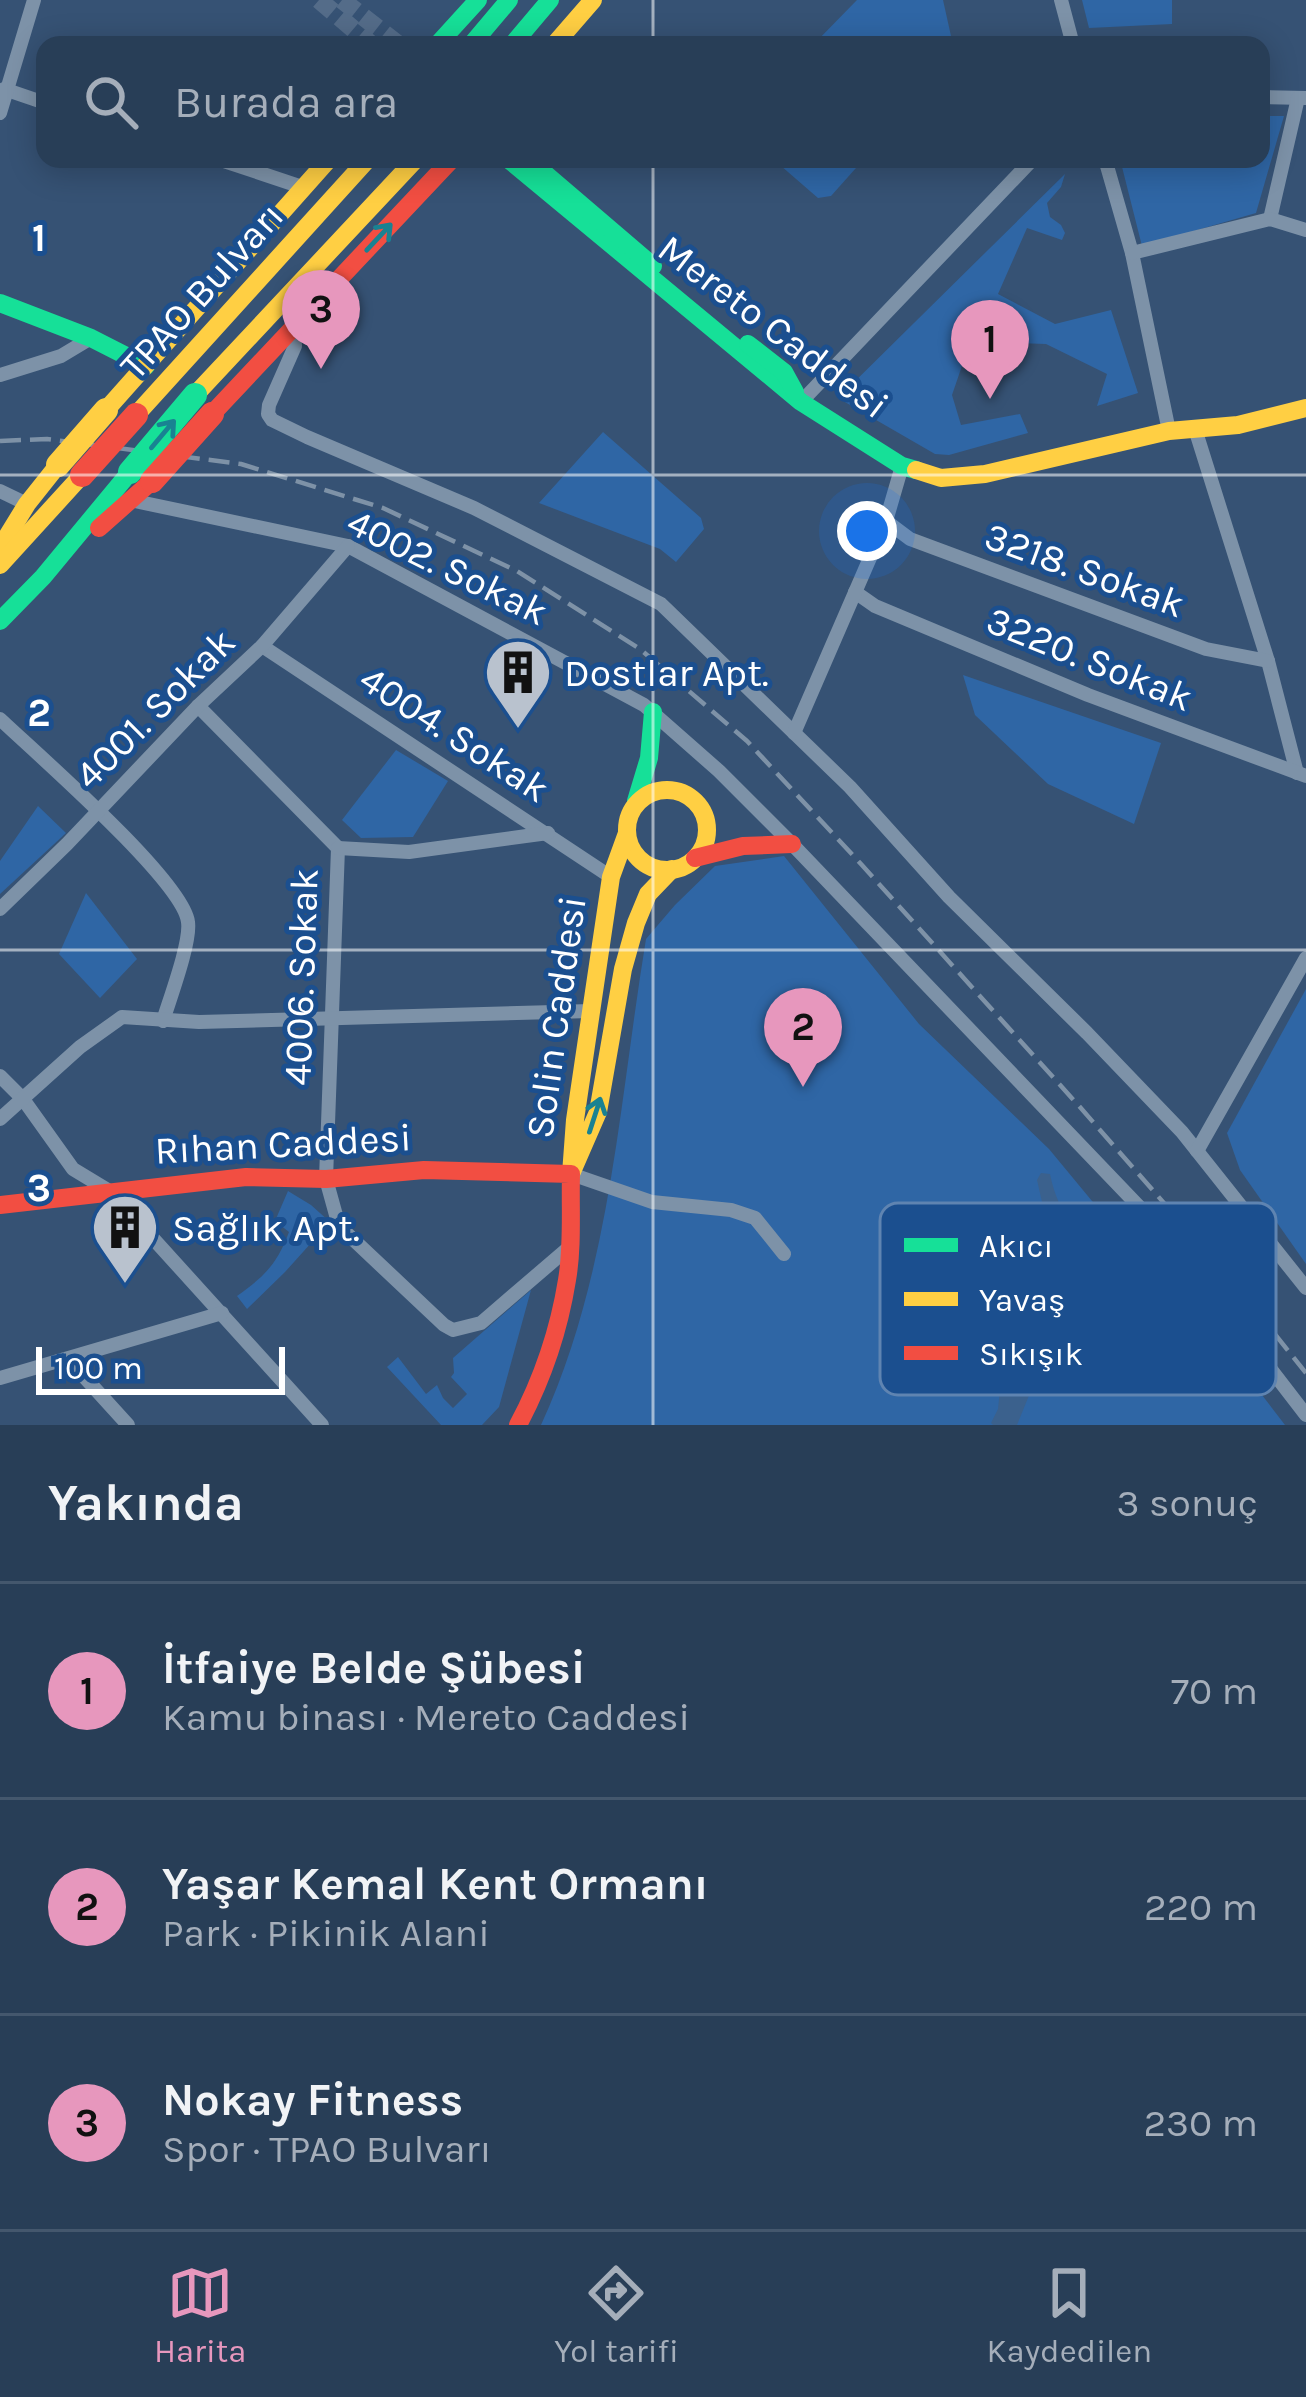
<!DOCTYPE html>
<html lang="tr">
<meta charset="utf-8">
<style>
body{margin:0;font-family:Karla,sans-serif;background:#344961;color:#f1f3f6}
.scale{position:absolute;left:36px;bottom:30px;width:249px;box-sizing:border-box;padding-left:12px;border:6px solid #fff;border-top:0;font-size:33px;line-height:42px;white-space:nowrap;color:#fff;-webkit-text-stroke:9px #1b4f8f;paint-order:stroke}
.you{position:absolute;left:867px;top:531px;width:42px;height:42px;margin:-30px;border:9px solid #fff;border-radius:50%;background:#1a73e8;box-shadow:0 0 0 18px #1a73e833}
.badge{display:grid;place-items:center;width:78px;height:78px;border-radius:50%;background:#e797bd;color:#111;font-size:39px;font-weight:700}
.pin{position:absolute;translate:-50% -99px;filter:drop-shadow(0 3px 6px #0008)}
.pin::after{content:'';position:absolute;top:63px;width:42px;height:36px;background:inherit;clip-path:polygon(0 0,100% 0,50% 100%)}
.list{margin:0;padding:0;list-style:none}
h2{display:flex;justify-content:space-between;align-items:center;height:156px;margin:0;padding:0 48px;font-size:51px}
h2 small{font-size:39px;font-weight:400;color:#a5aeba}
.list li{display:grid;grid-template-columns:78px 1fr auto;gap:36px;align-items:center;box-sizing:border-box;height:216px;padding:0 48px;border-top:3px solid #44576d}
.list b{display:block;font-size:45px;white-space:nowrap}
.list p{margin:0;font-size:39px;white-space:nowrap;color:#a5aeba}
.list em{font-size:39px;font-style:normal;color:#a5aeba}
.icon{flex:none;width:66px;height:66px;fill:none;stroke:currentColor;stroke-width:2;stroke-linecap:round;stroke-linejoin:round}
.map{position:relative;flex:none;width:1306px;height:1425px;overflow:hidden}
.search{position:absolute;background:#283e57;box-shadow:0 6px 30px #0003;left:36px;right:36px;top:36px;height:132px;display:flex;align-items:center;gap:30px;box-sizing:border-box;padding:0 42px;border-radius:24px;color:#a5aeba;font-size:45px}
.sheet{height:804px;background:#283e57}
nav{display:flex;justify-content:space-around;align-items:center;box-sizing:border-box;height:168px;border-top:3px solid #44576d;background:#283e57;font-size:33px;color:#a5aeba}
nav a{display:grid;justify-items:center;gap:6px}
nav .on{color:#e797bd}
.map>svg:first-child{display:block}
.green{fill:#2f66a5}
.water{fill:#3b618d}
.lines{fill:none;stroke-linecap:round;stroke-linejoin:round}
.secondary-tunnel{stroke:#546c89;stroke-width:18;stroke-dasharray:18 9;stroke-linecap:butt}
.street{stroke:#7d92a8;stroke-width:14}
.fast{stroke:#16e098;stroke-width:18}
.slow{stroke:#ffcf43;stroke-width:18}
.jam{stroke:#f24e42;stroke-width:18}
.rail{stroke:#7e92a7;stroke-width:4.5;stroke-dasharray:21 9;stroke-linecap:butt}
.fast-bridge{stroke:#16e098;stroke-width:24}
.slow-bridge{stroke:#ffcf43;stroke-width:24}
.jam-bridge{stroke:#f24e42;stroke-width:24}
.oneway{stroke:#198292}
.grid{fill:none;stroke:#fff;stroke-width:3;stroke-opacity:0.55}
.labels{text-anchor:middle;stroke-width:10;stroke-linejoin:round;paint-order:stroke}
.street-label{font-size:39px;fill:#fff;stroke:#1b4f8f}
.poi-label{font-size:39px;fill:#fff;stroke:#1b4f8f;text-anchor:start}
.key{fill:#1b4f8f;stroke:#5f84b1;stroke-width:3}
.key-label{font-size:33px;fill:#fff}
.grid-label{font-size:39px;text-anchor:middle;font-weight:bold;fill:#fff;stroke:#1b4f8f;stroke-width:10;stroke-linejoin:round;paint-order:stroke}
</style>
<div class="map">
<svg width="1306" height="1425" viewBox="0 0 1306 1425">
<rect width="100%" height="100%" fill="#365274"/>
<!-- green -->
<g class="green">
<polygon points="857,0 943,0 953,45 813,45"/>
<polygon points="1082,0 1172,0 1172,24 1089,28"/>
<polygon points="1261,116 1284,116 1256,213 1142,246 1120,159 1261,159"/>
<polygon points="773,159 864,159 831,196 818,198"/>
<polygon points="1065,174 1061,187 1047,203 1050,217 1061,225 1065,233 1062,240 1027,228 998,294 1055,324 1111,310 1138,393 1097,406 1107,374 1046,344 989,342 964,360 952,395 961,425 1020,414 1028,433 949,455 935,454 838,398"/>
<polygon points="603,432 701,518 704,529 676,562 660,549 539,503"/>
<polygon points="963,675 1161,743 1134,824 1048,784 975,715"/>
<polygon points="396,750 448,781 413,837 361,838 342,820"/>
<polygon points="38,806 66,833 0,894 0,861"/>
<path d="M784 856 919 1024 1049 1149 1092 1201 1172 1278 1285 1425H541C611 1273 619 1102 646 939L675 905 715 866Z"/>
<polygon points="86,893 137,959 100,998 59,954"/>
<polygon points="1306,989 1306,1264 1240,1170 1227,1133"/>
<path d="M288 1191 311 1205 330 1222 285 1272 247 1309 237 1296C265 1276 277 1264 289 1232L275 1221Z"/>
<polygon points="531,1290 499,1407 482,1425 441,1425 387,1367 398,1357 426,1394 437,1385 443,1398 453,1408 467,1394 451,1377 454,1373 453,1358"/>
</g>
<!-- water -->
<path class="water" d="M1041 1173 1050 1174C1058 1215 1082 1243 1116 1265V1280L1099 1299 1079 1311C1088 1359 1079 1381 1030 1393L1017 1425H993L991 1423 998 1409 1001 1379 1022 1311 1030 1243 1042 1202 1037 1180Z"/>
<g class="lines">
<!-- secondary-tunnel -->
<g class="secondary-tunnel">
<polyline points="319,0 372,45"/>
<polyline points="342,0 399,45"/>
</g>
<!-- street -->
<g class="street">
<polyline points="1061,0 1073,45"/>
<polyline points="4,89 45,103"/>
<polyline points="1261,97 1306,98"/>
<polyline points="0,113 34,0"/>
<polyline points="218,159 302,187"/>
<polyline points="1105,159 1132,253 1169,431"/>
<polyline points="1270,219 1298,98"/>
<polyline points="1132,253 1270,219 1306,230"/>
<polyline points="294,327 295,346 269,405 268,414 272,420 307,437 474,508 661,604 850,787 949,897 1087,1033 1182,1132 1306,1288"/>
<polyline points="0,375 61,356 91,338"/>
<polyline points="801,402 1033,159"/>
<polyline points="1196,432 1268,661 1297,773"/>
<polyline points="0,491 27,504"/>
<polyline points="130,500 348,546 644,705 719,771 792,844 1171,1240 1306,1415"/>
<polyline points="886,521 910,539 1206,649 1268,661"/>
<polyline points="855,592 875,606 1088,695 1306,776"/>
<polyline points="262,646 611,877"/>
<polyline points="198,706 338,848 326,1179 339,1226 444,1325 453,1330 481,1323 566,1250"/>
<path d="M0 719C37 754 183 881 188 922 191 942 170 998 163 1021"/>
<polyline points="794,733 886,521 902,466"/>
<polyline points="338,848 409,852 548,833"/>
<polyline points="0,909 67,844 198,706 262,646 348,546"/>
<polyline points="0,1076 23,1099 73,1169 111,1192 322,1425"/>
<polyline points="0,1119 80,1047 122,1017 199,1022 591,1011"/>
<polyline points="1197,1151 1306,958"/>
<polyline points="571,1174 652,1202 731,1210 755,1218 784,1254"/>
<polyline points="68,1359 128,1425"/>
<polyline points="0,1378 222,1313"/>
</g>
<!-- fast -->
<g class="fast">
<polyline points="437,45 478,0"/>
<polyline points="471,45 509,0"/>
<polyline points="512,45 550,0"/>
<polyline points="508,159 801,402 902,466 916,470"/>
<polyline points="528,159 653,266"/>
<polyline points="0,303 91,338 146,366"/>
<polyline points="748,344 784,372 795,392"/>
<polyline points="0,621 43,577 130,472"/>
<polyline points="636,801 649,758 653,712"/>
</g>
<!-- slow -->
<g class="slow">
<polyline points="554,45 593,0"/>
<polyline points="195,395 416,159"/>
<polyline points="106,410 329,159"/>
<polyline points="136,415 368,159"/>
<polyline points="916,470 941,478 985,474 1169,431 1238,425 1306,408"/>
<polyline points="0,548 27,504 58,465"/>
<polyline points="0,565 82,475"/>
<circle cx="667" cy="830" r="40"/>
<polyline points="627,833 611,877 575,1120 571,1174 598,1112 623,969 636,923 648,894 672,869"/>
</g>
<!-- jam -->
<g class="jam">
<polyline points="212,414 452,159"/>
<polyline points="99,528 152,481"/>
<polyline points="695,858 743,846 792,844"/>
<path d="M0 1205 246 1177 326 1179 424 1170 571 1174C570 1208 573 1246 567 1280 559 1330 542 1380 518 1425"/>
</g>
<!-- rail -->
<polyline class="rail" points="0,441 47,439 241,464 383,508 517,571 640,649 747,741 861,864 1079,1106 1234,1283 1306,1373"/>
<!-- fast-bridge -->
<polyline class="fast-bridge" points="130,472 195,395"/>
<!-- slow-bridge -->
<polyline class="slow-bridge" points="58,465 106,410"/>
<!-- jam-bridge -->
<g class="jam-bridge">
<polyline points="82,475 136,415"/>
<polyline points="152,481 212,414"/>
</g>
</g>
<!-- one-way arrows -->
<defs><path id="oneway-shaft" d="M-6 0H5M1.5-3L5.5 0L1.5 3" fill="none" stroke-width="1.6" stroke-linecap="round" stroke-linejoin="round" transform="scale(3)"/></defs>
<g class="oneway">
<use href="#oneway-shaft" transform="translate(379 237) rotate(-47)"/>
<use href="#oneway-shaft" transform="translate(163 434) rotate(-50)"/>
<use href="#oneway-shaft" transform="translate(595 1115) rotate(-72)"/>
</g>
<!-- grid -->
<path class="grid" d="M653 0V45M653 159V1425M0 475H1306M0 950H1306"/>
<!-- icons -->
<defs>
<symbol id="building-pin" viewBox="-11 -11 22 30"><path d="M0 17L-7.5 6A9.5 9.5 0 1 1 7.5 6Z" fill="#b9c2ce" stroke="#1b4f8f"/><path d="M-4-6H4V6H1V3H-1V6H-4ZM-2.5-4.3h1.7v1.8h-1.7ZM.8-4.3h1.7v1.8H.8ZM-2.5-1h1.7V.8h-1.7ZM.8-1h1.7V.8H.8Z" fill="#111"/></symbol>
</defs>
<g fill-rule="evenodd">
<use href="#building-pin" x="480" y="634" width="76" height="104"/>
<use href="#building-pin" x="87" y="1189" width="76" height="104"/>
</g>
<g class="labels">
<!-- street labels -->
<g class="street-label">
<text transform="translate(201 290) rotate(-48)" y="14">TPAO Bulvarı</text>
<text transform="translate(774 326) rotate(37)" y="14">Mereto Caddesi</text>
<text transform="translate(448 566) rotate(26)" y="14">4002. Sokak</text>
<text transform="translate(1085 569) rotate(20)" y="14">3218. Sokak</text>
<text transform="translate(1090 658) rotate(22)" y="14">3220. Sokak</text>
<text transform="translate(154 708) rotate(-45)" y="14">4001. Sokak</text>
<text transform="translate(455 733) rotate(33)" y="14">4004. Sokak</text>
<text transform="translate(300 977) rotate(-88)" y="14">4006. Sokak</text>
<text transform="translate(555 1017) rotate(-82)" y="14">Solin Caddesi</text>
<text transform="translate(283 1143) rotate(-3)" y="14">Rıhan Caddesi</text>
</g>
<!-- poi labels -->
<g class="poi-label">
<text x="564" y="686">Dostlar Apt.</text>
<text x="172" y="1241">Sağlık Apt.</text>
</g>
</g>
<!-- legend -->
<rect x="880" y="1203" width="396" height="192" rx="18" class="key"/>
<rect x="904" y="1238" width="54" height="14" fill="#16e098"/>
<rect x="904" y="1292" width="54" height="14" fill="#ffcf43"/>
<rect x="904" y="1346" width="54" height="14" fill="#f24e42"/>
<g class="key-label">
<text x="979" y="1257">Akıcı</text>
<text x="979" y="1311">Yavaş</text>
<text x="979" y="1365">Sıkışık</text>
</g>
<g class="grid-label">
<text x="39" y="251">1</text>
<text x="39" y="726">2</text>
<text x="39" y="1201">3</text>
</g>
</svg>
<div class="scale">100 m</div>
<div class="you"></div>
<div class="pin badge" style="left:990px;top:399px">1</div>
<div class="pin badge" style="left:803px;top:1087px">2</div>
<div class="pin badge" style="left:321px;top:369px">3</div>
<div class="search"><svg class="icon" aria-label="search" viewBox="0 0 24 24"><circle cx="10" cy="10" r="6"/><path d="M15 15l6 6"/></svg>Burada ara</div>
</div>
<section class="sheet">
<h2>Yakında<small>3 sonuç</small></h2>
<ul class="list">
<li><span class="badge">1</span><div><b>İtfaiye Belde Şübesi</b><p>Kamu binası · Mereto Caddesi</p></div><em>70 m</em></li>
<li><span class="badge">2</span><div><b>Yaşar Kemal Kent Ormanı</b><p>Park · Pikinik Alani</p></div><em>220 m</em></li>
<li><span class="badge">3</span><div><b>Nokay Fitness</b><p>Spor · TPAO Bulvarı</p></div><em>230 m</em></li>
</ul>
</section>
<nav>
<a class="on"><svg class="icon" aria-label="map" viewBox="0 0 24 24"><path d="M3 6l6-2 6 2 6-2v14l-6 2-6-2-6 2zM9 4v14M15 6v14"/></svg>Harita</a>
<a><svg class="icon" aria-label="directions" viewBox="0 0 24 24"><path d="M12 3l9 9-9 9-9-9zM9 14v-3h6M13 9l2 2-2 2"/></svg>Yol tarifi</a>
<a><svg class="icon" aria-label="saved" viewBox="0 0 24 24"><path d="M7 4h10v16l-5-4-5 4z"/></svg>Kaydedilen</a>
</nav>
